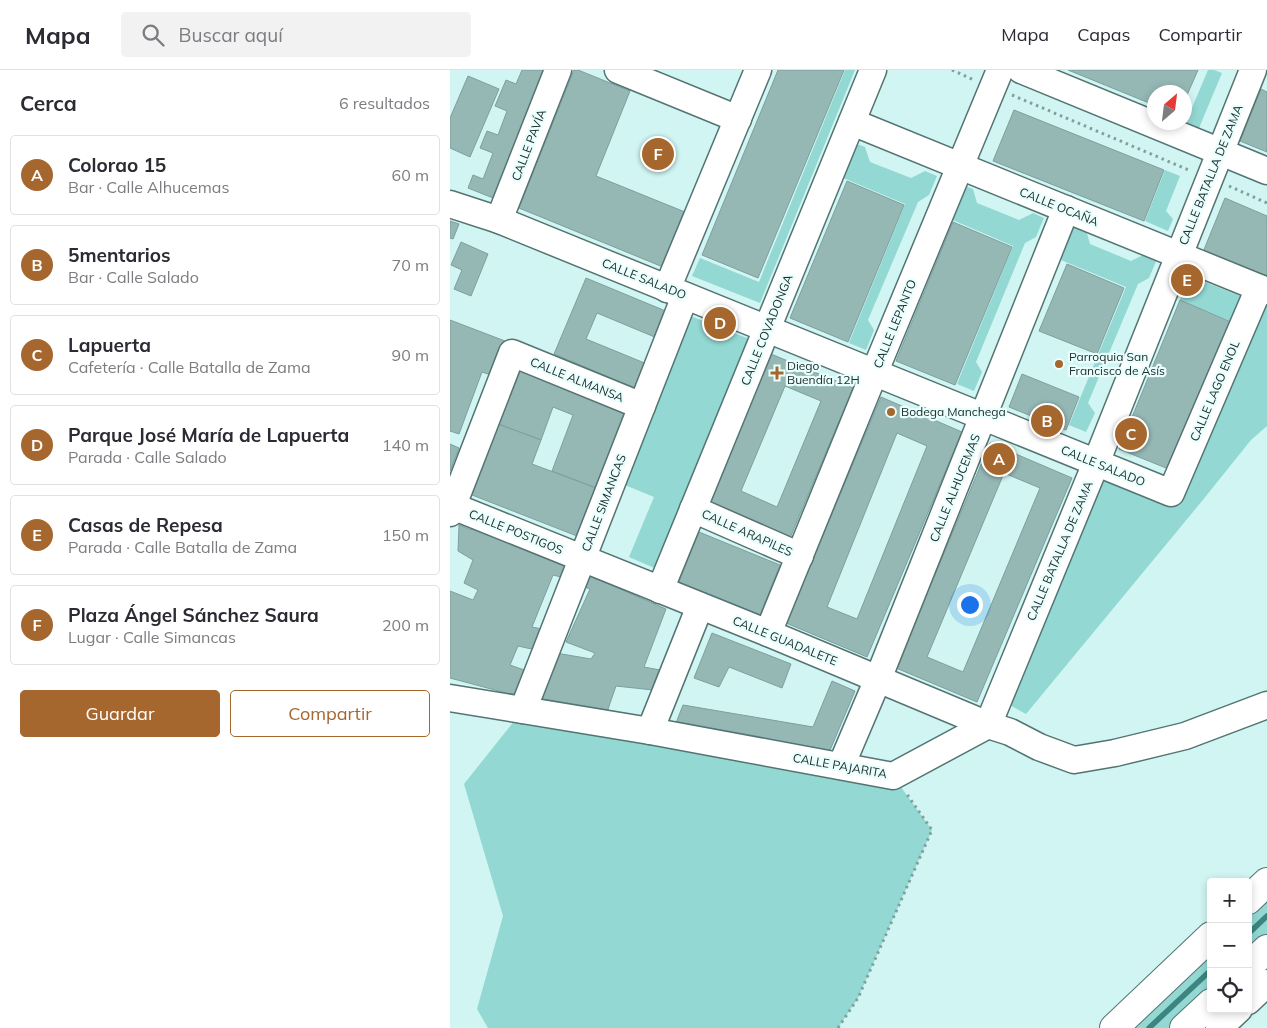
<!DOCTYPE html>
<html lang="es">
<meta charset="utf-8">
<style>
body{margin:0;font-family:Mulish,sans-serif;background:#f2f2f3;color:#2b2b33}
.controls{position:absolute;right:15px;bottom:15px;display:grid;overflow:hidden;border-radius:5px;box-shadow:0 2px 8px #0003}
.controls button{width:45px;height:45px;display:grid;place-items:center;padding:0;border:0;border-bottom:1px solid #e1e1e2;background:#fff;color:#2b2b33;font:25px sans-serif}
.compass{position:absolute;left:697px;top:15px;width:45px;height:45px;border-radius:50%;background:#fff;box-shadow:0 2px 8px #0003;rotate:28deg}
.you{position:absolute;left:519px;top:534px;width:18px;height:18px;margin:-12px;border:4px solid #fff;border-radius:50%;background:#1a73e8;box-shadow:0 0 0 8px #1a73e833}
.badge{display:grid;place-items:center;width:32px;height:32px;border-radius:50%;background:#a6672f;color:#fff;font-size:16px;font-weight:700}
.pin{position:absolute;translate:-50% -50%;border:2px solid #fff;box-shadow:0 1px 5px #0006}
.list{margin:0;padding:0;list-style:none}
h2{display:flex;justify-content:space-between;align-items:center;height:65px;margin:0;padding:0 20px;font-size:21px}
h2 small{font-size:16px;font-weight:400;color:#7c7c81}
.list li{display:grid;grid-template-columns:32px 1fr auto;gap:15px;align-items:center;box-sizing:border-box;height:80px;margin:0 10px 10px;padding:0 10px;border:1px solid #e1e1e2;border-radius:5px}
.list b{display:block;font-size:19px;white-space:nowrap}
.list p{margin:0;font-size:16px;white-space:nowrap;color:#7c7c81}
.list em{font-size:16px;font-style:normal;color:#7c7c81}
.actions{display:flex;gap:10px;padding:15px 20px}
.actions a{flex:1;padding:11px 0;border:1px solid #a6672f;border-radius:5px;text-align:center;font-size:18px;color:#a6672f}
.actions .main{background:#a6672f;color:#fff}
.icon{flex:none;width:28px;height:28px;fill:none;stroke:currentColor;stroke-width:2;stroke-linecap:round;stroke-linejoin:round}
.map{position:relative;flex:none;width:817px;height:958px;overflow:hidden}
header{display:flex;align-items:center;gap:30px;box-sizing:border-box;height:70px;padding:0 25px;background:#fff;border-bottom:1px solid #e1e1e2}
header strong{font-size:24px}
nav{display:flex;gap:28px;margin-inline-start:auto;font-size:18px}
.search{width:350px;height:45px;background:#f2f2f3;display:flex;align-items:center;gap:12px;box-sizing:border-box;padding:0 18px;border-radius:5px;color:#7c7c81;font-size:19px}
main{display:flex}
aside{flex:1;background:#fff}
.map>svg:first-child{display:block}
.green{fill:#93d8d3}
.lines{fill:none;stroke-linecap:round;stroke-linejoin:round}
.stream{stroke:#3d8580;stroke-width:5.5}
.building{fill:#95b8b5;stroke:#7d9f9d;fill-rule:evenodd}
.minor-casing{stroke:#537472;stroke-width:29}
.major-casing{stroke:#537472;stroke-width:30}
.path{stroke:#839e9c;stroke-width:3;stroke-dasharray:2.5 4;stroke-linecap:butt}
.minor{stroke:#fff;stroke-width:26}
.major{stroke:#fff;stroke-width:28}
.poi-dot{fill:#a6672f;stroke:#e9fffd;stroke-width:2}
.labels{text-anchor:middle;stroke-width:4.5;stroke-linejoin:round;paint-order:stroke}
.street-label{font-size:12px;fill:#202e2d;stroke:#e9fffd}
.poi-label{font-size:12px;fill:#202e2d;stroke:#e9fffd;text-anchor:start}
</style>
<header>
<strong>Mapa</strong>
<div class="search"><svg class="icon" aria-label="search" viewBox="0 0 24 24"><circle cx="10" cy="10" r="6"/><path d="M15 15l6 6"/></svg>Buscar aquí</div>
<nav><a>Mapa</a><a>Capas</a><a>Compartir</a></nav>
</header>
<main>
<aside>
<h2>Cerca<small>6 resultados</small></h2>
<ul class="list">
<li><span class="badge">A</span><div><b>Colorao 15</b><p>Bar · Calle Alhucemas</p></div><em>60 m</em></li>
<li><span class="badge">B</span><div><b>5mentarios</b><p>Bar · Calle Salado</p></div><em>70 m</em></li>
<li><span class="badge">C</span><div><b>Lapuerta</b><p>Cafetería · Calle Batalla de Zama</p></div><em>90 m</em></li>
<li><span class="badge">D</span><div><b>Parque José María de Lapuerta</b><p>Parada · Calle Salado</p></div><em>140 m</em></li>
<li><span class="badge">E</span><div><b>Casas de Repesa</b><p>Parada · Calle Batalla de Zama</p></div><em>150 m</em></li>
<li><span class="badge">F</span><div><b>Plaza Ángel Sánchez Saura</b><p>Lugar · Calle Simancas</p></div><em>200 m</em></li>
</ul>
<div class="actions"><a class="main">Guardar</a><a>Compartir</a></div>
</aside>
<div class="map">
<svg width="817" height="958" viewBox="0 0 817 958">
<rect width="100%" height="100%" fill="#d0f5f2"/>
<!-- green -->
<g class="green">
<polygon points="395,0 405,0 310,233 242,206 250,188 309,212"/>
<polygon points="758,0 764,0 772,3 749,58 736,52"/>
<polygon points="404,73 415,77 420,92 461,108 475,101 487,106 479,125 468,132 418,250 424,260 416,280 399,273 455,134 391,107"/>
<polygon points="715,100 730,106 716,141 723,149 718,161 695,151"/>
<polygon points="512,115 523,119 527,133 569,150 583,143 594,148 586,167 575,173 526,292 532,302 524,321 507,314 563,176 498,148"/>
<polygon points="624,156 636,160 640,174 681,191 695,184 707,189 699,208 688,214 638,333 645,343 636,362 619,355 676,217 611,190"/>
<polygon points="740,206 795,228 785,253 730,230"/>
<polygon points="813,232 817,234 817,356 801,370 752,431 576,644 556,633 653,407 722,437"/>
<polygon points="238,245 302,270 209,500 179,487 204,427 170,413"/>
<polygon points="73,640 443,706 482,760 408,928 388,958 38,958 27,939 53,846 14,714"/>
<polygon points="817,812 817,879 798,897 798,830"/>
<polygon points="761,866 761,933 734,958 664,958"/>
</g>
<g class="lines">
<!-- stream -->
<g class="stream">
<polyline points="798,864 817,846"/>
<polyline points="699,958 761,900"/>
</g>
</g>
<!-- building -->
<g class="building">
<polygon points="72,0 100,0 48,130 18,118 23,105 33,109 43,83 30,78 37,61 48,65 57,41 45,36 56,10 66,14"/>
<polygon points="124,0 128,0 180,21 146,106 235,142 213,197 69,138"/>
<polygon points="328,0 394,0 308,208 252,185"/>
<polygon points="618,0 748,0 734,32 734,22 704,22 704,35"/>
<polygon points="18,6 49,19 20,87 0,78 0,48"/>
<polygon points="811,19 817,22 817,82 790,71"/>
<polygon points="564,40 714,100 694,151 543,91"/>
<polygon points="397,111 454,135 398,272 340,248"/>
<polygon points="775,128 817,146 817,209 753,182"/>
<polygon points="0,151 9,154 3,169 0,168"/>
<polygon points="503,152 562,177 505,315 446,291"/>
<polygon points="11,172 38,184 21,226 4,219 12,200 1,195"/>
<polygon points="617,194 674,218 647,284 589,261"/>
<polygon points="136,208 218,242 207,268 147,243 136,269 197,294 187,319 104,284"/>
<polygon points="730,230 781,252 721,400 669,379"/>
<polygon points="0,250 55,271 41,305 32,302 9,364 0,361"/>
<path d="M321 284 403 318 340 468 258 434ZM335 316 371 331 327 437 291 421Z"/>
<polygon points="71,298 176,339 146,418 102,401 123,345 103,337 91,370 48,354"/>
<polygon points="572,304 629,327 616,360 559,337"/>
<path d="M431 327 512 362 417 587 336 553ZM447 363 477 376 407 549 377 537Z"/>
<polygon points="48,354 91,370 82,394 146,418 127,466 22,425"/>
<path d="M540 373 622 408 527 632 446 598ZM554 403 590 418 513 602 477 587Z"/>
<polygon points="0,374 9,378 0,401"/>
<polygon points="9,455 21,460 24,456 117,495 111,507 103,505 82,557 92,559 86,580 68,576 60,595 77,601 71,627 0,608 0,521 23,530 28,520 14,513 23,490 8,481"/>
<polygon points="249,462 330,495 310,545 229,512"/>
<polygon points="138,505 216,539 194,597 210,600 203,620 166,616 157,642 87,633 106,583 141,589 145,583 116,572 140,519 132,516"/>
<polygon points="262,563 341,594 332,618 279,597 269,617 244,608"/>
<polygon points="382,611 405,621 378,685 224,658 233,635 363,657"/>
</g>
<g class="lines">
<defs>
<g id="minor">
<polyline points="168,0 288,49"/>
<polyline points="571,0 817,101"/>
<polyline points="402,52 817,221"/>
<polyline points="0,134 49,150 721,423 809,218"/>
<polyline points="49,150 108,0"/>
<polyline points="217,219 308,0"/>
<polyline points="0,435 318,563 538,655 560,662 589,677 624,690 665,683 735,666 817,635"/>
<polyline points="243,439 350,486"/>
<polyline points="0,443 62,283 192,336"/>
<polyline points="210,520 423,0"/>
<polyline points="318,563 430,289 550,0"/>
<polyline points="0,628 200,661 443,706 538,655"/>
<polyline points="73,640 235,226"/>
<polyline points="538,655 646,393 803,0"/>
<polyline points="200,661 250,536"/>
<polyline points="391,696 428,609 616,139"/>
<polyline points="798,931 817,913"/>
<polyline points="769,958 789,939"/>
</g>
<g id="major">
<polyline points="798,830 817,812"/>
<polyline points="798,897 817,879"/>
<polyline points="664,958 761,866"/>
<polyline points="734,958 761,933"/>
</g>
</defs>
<!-- minor casing -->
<use href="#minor" class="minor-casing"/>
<!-- major casing -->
<use href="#major" class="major-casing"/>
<!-- path -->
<g class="path">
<polyline points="502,0 524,10"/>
<polyline points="562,25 741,101"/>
<polyline points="779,116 817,133"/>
<polyline points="388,958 408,928 482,760 456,723"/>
</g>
<!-- minor -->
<use href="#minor" class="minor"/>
<!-- major -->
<use href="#major" class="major"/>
</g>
<!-- markers -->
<g class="poi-dot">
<circle cx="609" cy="294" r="5"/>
<path d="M324.5 295.5h5v5h5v5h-5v5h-5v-5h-5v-5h5z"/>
<circle cx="441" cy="342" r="5"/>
</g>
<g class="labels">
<!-- street labels -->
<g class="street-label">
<text transform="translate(79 75) rotate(-69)" y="4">CALLE PAVÍA</text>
<text transform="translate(761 105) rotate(-68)" y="4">CALLE BATALLA DE ZAMA</text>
<text transform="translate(609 137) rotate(22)" y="4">CALLE OCAÑA</text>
<text transform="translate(194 209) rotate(22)" y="4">CALLE SALADO</text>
<text transform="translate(445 254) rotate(-68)" y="4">CALLE LEPANTO</text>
<text transform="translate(317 260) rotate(-68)" y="4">CALLE COVADONGA</text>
<text transform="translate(127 310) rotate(22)" y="4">CALLE ALMANSA</text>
<text transform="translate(765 321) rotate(-67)" y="4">CALLE LAGO ENOL</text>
<text transform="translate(653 396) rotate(22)" y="4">CALLE SALADO</text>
<text transform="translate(505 418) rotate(-68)" y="4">CALLE ALHUCEMAS</text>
<text transform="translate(154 433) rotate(-69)" y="4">CALLE SIMANCAS</text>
<text transform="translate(66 462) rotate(22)" y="4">CALLE POSTIGOS</text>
<text transform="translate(297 463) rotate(24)" y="4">CALLE ARAPILES</text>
<text transform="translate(610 481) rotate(-67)" y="4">CALLE BATALLA DE ZAMA</text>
<text transform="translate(335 571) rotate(22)" y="4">CALLE GUADALETE</text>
<text transform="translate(390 696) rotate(10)" y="4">CALLE PAJARITA</text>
</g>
<!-- poi labels -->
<g class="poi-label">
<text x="619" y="291">Parroquia San<tspan x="619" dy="14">Francisco de Asís</tspan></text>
<text x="337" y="300">Diego<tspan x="337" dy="14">Buendía 12H</tspan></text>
<text x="451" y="346">Bodega Manchega</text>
</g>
</g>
</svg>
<div class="controls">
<button>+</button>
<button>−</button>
<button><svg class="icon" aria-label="locate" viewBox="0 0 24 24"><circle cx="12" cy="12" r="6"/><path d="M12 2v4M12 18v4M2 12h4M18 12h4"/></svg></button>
</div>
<svg class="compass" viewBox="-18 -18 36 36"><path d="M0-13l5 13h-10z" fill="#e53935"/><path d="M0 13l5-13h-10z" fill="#7c7c81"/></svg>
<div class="you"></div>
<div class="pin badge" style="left:549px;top:389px">A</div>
<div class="pin badge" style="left:597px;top:351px">B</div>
<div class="pin badge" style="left:681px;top:364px">C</div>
<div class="pin badge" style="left:270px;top:253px">D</div>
<div class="pin badge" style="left:737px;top:210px">E</div>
<div class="pin badge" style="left:208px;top:84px">F</div>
</div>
</main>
